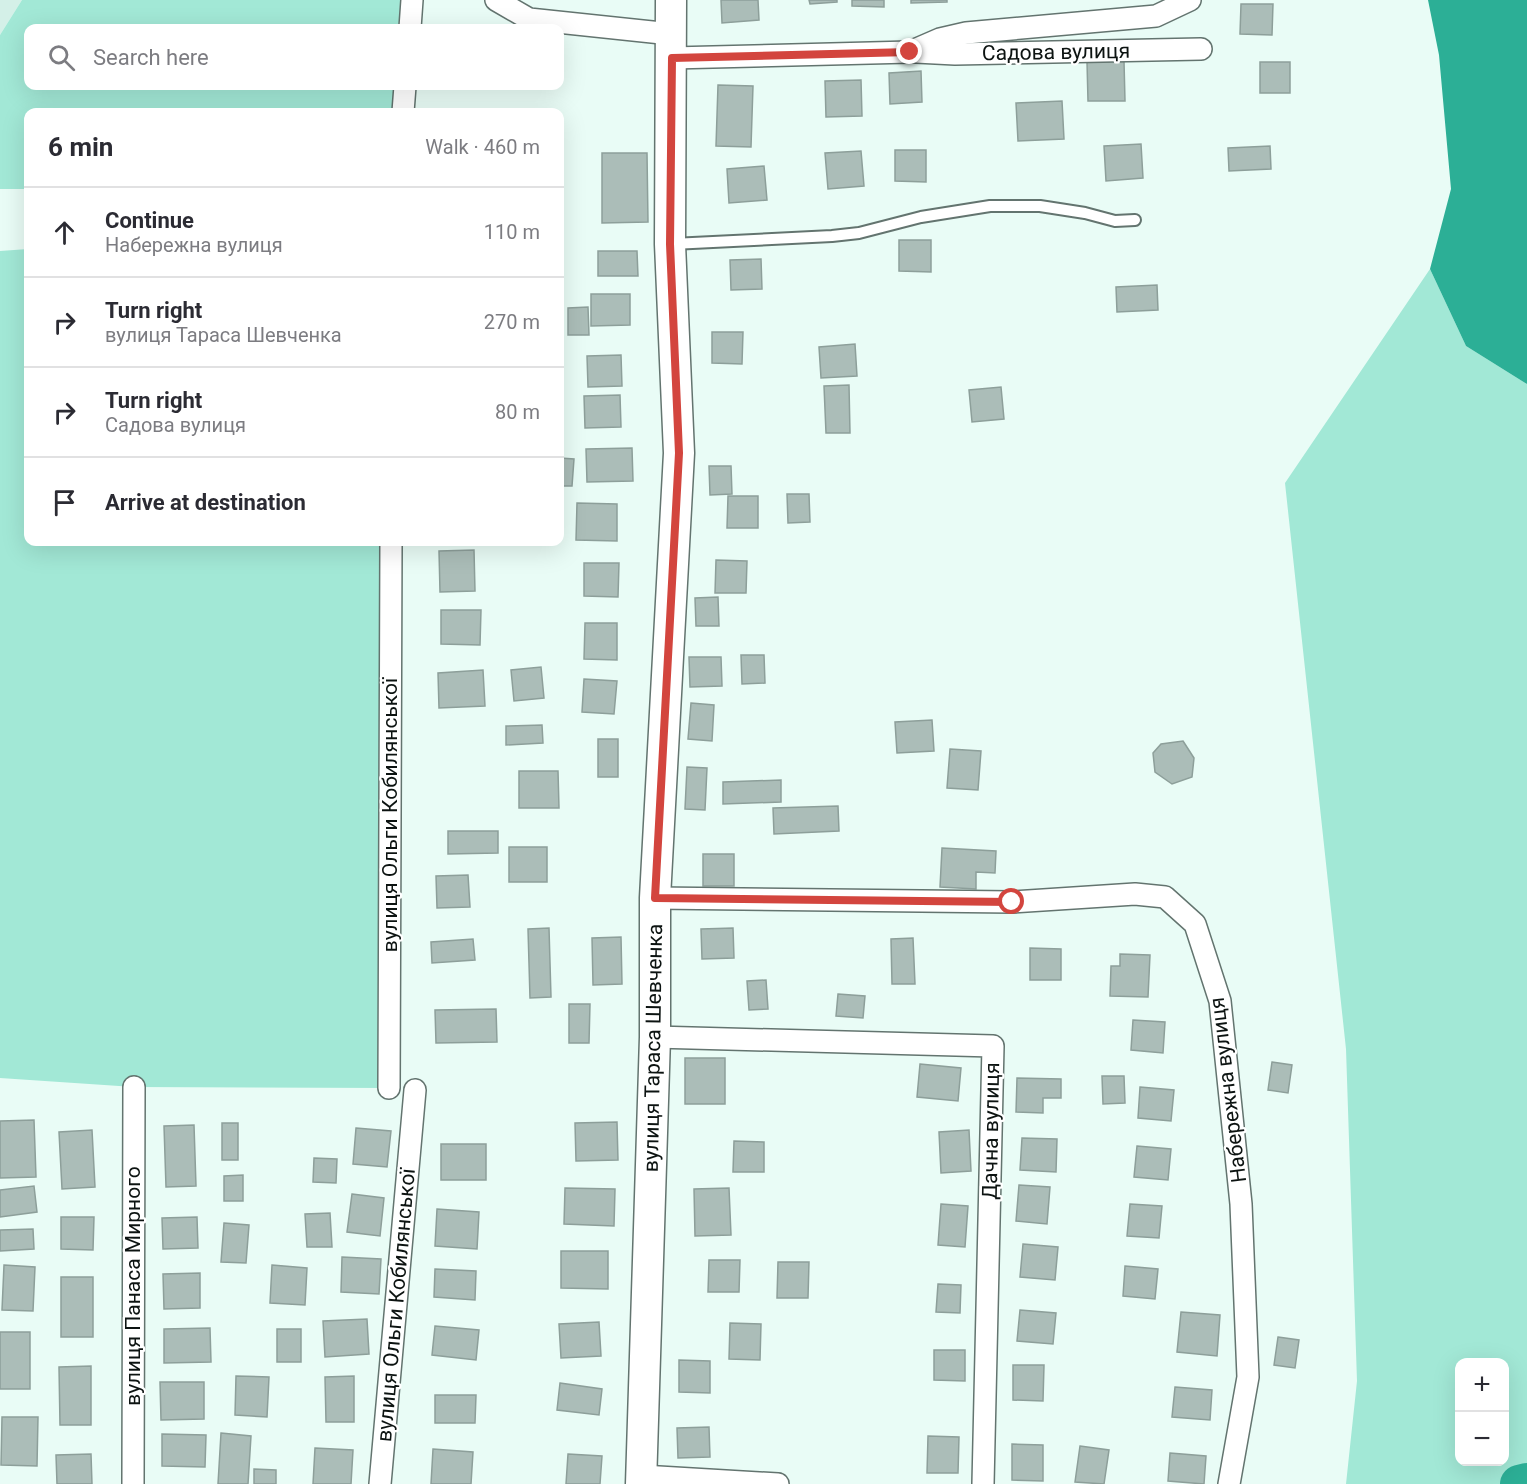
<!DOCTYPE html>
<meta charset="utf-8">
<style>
body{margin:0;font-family:Roboto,sans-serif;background:#f2f2f3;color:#2b2b33}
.controls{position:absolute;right:18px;bottom:18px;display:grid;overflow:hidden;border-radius:12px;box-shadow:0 6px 24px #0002}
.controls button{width:54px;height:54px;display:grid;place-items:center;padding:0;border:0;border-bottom:2px solid #e1e1e2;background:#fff;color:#2b2b33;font:30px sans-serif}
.stop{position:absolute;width:18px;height:18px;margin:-14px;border:4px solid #d3453e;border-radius:50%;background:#fff}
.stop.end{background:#d3453e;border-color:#fff;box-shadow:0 2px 6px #0008}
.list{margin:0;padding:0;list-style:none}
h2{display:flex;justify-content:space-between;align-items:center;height:78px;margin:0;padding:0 24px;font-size:26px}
h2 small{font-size:20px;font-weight:400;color:#7c7c81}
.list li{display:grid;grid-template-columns:39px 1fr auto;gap:18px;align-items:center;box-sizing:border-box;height:90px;padding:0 24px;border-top:2px solid #e1e1e2}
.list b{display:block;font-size:22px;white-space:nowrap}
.list p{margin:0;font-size:20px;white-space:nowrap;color:#7c7c81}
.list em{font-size:20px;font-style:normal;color:#7c7c81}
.icon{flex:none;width:33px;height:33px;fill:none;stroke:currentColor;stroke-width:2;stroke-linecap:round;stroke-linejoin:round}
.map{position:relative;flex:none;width:1527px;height:1484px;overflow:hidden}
.search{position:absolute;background:#fff;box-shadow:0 6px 24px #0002;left:24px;top:24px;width:540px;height:66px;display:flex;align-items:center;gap:15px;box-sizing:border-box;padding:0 21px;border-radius:12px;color:#7c7c81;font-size:22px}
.panel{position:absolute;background:#fff;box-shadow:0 6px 24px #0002;left:24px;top:108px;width:540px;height:438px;border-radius:12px}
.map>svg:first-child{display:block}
.built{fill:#d4f0e8}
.green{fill:#a2e8d6;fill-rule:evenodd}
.water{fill:#2caf96}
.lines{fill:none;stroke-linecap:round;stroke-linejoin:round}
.river{stroke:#2caf96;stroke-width:38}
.building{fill:#abbdb8;stroke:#8d9f9a;stroke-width:1.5}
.lane-casing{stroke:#63746f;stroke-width:14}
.street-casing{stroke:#63746f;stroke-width:24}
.secondary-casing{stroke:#63746f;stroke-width:33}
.lane{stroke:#fff;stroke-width:10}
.street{stroke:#fff;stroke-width:21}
.secondary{stroke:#fff;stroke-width:30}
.route{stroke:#d3453e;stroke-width:8}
.labels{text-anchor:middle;stroke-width:4.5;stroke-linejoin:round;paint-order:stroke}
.street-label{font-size:21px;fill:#0c1311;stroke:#fff}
</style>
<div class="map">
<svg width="1527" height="1484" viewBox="0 0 1527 1484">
<rect width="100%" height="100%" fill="#e9fcf6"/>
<!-- built -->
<polygon class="built" points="0,0 22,0 0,35"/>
<!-- green -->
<g class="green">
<polygon points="22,0 412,0 410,28 28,28 28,86 405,86 403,112 28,112 28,189 0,189 0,35"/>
<polygon points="28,249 28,542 391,542 389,1088 134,1087 0,1078 0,251"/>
<path d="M1430 269 1466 346 1527 384V1484H1346L1357 1381 1346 1049 1285 483ZM1460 1362H1504V1462H1460Z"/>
</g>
<!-- water -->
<polygon class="water" points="1428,0 1527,0 1527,384 1466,346 1430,269 1451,189 1439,55"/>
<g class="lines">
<!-- river -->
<polyline class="river" points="1519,1484 1527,1482"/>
</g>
<!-- building -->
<g class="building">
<polygon points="721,0 758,0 759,20 722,23"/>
<polygon points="809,0 837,0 837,2 810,4"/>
<polygon points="852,0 884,0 884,7 852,6"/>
<polygon points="911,0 947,0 947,2 911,3"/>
<polygon points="1241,4 1273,4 1272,35 1240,34"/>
<polygon points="1124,61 1125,101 1088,101 1087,62"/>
<rect x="1260" y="62" width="30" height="31"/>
<polygon points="921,71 922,102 890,104 889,73"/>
<polygon points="861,80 862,116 826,117 825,81"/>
<polygon points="718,85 753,86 751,147 716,146"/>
<polygon points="1062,101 1064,139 1018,141 1016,103"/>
<polygon points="1141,144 1143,178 1106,181 1104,146"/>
<polygon points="1270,146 1271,169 1229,171 1228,148"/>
<polygon points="895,150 926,150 926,182 895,181"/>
<polygon points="861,151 864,186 828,189 825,153"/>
<polygon points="602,153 647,153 648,222 602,223"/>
<polygon points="764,166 767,200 729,203 727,169"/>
<polygon points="899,240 931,240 931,272 899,271"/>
<polygon points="598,251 637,251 638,276 598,276"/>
<polygon points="761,259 762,289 731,290 730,260"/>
<polygon points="1157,285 1158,310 1117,312 1116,287"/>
<polygon points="591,294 630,294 630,325 591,326"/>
<polygon points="588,307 589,335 568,335 568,308"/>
<polygon points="712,332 743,332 742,364 712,363"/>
<polygon points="855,344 857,376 821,378 819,347"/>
<polygon points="621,355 622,386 588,387 587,356"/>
<polygon points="849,385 850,433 826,433 824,386"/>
<polygon points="1001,387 1004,419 972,422 969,390"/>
<polygon points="620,395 621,427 585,428 584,396"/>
<polygon points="632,448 633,481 587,482 586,449"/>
<polygon points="560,458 574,459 572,486 560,486"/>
<polygon points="709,466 731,466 732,494 710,495"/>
<polygon points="787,494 809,494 810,522 788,523"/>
<polygon points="728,496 758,496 758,528 727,528"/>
<polygon points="577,503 617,504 617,541 576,540"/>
<polygon points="474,550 475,591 440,592 439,551"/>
<polygon points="716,560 747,561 746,593 715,593"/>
<polygon points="584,563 619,563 618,597 584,596"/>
<polygon points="718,597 719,626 696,626 695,598"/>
<polygon points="441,610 481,610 480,645 441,644"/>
<polygon points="585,623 617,623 617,660 584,659"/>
<polygon points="741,655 764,655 765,683 742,684"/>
<polygon points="689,657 721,657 722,686 690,687"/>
<polygon points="541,667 544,698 514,701 511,670"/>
<polygon points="483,670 485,706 439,708 438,673"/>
<polygon points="584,679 617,681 614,714 582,712"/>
<polygon points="691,703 714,705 712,741 688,739"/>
<polygon points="932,720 934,751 897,753 895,722"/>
<polygon points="542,725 543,743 506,745 506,726"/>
<rect x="598" y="739" width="20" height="38"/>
<polygon points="1183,741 1194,758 1192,777 1172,784 1155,772 1153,753 1161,744"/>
<polygon points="950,749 981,751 978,790 947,788"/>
<polygon points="687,767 707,768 705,810 685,809"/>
<polygon points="519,771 558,771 559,808 519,808"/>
<polygon points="781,780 781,802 723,804 723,782"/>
<polygon points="838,806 839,831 774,834 773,808"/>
<polygon points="448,831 498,831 498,853 448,854"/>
<rect x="509" y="847" width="38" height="35"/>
<polygon points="942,848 996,851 995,873 976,872 976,889 940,887"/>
<rect x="703" y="854" width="31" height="32"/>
<polygon points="468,875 470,907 437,908 436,876"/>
<polygon points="549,928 551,997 530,998 528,929"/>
<polygon points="733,928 734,958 702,959 701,929"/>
<polygon points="621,937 622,984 593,985 592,938"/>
<polygon points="913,938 915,984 892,984 891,939"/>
<polygon points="473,939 475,960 432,963 431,942"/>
<polygon points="1030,948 1061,949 1061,980 1030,980"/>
<polygon points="1120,954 1150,955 1148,997 1110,996 1111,966 1120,966"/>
<polygon points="766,980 768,1009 749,1010 747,981"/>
<polygon points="838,994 865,996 863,1018 836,1016"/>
<polygon points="569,1004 590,1004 589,1043 569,1043"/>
<polygon points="496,1009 497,1042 436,1043 435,1010"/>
<polygon points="1133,1020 1165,1022 1163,1053 1131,1050"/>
<rect x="685" y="1058" width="40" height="46"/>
<polygon points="1272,1062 1292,1065 1288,1093 1268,1090"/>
<polygon points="920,1064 961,1068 958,1101 917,1097"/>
<polygon points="1102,1076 1124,1076 1125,1103 1103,1104"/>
<polygon points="1017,1078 1061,1079 1061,1098 1043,1098 1043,1113 1016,1112"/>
<polygon points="1140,1087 1174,1090 1171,1121 1138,1118"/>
<polygon points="34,1120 36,1177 0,1178 0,1121"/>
<polygon points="617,1122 618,1160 576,1161 575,1123"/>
<rect x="222" y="1123" width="16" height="37"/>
<polygon points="194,1125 196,1186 166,1187 164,1126"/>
<polygon points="356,1128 391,1131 387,1167 353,1164"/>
<polygon points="92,1130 95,1187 62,1189 59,1132"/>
<polygon points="969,1130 971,1171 941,1173 939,1132"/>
<polygon points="1022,1138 1057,1139 1056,1172 1020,1170"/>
<polygon points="734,1141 764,1142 764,1172 733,1172"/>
<rect x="441" y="1144" width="45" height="36"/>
<polygon points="1137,1146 1171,1149 1168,1180 1134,1177"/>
<polygon points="314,1158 337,1159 336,1183 313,1182"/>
<polygon points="243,1175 243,1201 224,1201 224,1176"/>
<polygon points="1019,1185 1050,1187 1047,1224 1016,1221"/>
<polygon points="34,1186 37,1212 0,1217 0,1190"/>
<polygon points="565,1188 615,1189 614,1226 564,1224"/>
<polygon points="729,1188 731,1235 695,1236 694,1189"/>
<polygon points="352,1194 384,1198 380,1236 347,1232"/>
<polygon points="941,1204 968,1206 965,1247 938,1245"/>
<polygon points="1130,1204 1162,1206 1159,1238 1127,1236"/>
<polygon points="437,1209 479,1212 477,1249 435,1246"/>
<polygon points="330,1213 332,1247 307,1247 305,1214"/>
<polygon points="61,1217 94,1217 93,1250 61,1249"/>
<polygon points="197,1217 198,1248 163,1249 162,1218"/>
<polygon points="224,1223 249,1225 246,1263 221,1262"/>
<polygon points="33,1229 34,1249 0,1251 0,1230"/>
<polygon points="1023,1244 1058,1247 1055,1280 1020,1277"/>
<polygon points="561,1251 608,1251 608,1289 561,1288"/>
<polygon points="342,1257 381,1259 379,1294 341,1292"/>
<polygon points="709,1260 740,1260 739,1292 708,1292"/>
<polygon points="778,1262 809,1262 808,1298 777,1298"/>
<polygon points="4,1265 35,1267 33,1311 2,1310"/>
<polygon points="272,1265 307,1268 305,1305 270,1303"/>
<polygon points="1125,1266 1158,1269 1155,1299 1123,1296"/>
<polygon points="435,1269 476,1271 475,1300 434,1297"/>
<polygon points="200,1273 200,1308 164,1309 163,1274"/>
<rect x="61" y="1277" width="32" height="60"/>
<polygon points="938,1284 961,1285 960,1313 936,1312"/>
<polygon points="1020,1310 1056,1313 1053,1344 1017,1341"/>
<polygon points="1181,1312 1220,1315 1217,1356 1177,1352"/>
<polygon points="367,1319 369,1354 325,1357 323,1321"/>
<polygon points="599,1322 601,1356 561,1358 559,1324"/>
<polygon points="730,1323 761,1324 760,1360 729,1359"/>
<polygon points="435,1326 479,1330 476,1360 432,1355"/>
<polygon points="210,1328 211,1362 164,1363 164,1329"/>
<rect x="277" y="1329" width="24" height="33"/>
<rect x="0" y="1332" width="30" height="57"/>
<polygon points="1278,1337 1299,1340 1295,1368 1274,1365"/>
<polygon points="934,1350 965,1350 965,1381 934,1380"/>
<polygon points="679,1360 710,1361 710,1393 679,1392"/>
<polygon points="1013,1365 1044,1365 1043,1401 1013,1400"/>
<polygon points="91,1366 91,1425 60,1425 59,1367"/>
<polygon points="236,1376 269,1377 267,1417 235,1415"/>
<polygon points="354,1376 354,1422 326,1422 325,1377"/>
<polygon points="160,1382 204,1382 204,1419 161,1420"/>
<polygon points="560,1383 602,1389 599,1415 557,1410"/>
<polygon points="1175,1387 1212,1390 1210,1420 1172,1417"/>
<polygon points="435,1395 476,1395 475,1423 435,1423"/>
<polygon points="2,1417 38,1417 37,1466 1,1465"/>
<polygon points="709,1427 710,1457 678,1458 677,1428"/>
<polygon points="221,1433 251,1436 248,1484 218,1484"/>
<polygon points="162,1434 206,1435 205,1467 162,1466"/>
<polygon points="928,1436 959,1437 958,1473 927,1473"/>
<polygon points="1012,1444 1043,1445 1043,1481 1012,1480"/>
<polygon points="1080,1446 1109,1450 1104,1484 1075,1482"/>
<polygon points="315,1448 353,1450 351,1484 313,1484"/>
<polygon points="433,1449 473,1452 471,1484 431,1484"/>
<polygon points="1170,1453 1206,1456 1204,1484 1168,1481"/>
<polygon points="91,1454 92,1484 57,1484 56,1455"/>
<polygon points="568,1454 602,1456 600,1484 566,1484"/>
<polygon points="254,1469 276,1470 276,1484 254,1484"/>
</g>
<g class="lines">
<defs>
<polyline id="lane" points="672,244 832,236 859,233 921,217 990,206 1040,206 1085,213 1115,221 1135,220"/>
<g id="street">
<polyline points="496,0 529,19 671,34"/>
<polyline points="410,28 412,0"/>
<polyline points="916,52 955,54 1201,49"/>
<polyline points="672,58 910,52 940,39 966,33 1156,16 1190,0"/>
<polyline points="403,112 405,86"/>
<polyline points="655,898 1012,902 1135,894 1165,897 1195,924 1220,1001 1241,1204 1248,1377 1229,1484"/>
<polyline points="655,1037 993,1046 983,1484"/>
<polyline points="389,1088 391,542"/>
<polyline points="642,1476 778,1484"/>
<polyline points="133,1484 134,1087"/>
<polyline points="380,1484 415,1090"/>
</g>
<polyline id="secondary" points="641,1484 655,1037 655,898 679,453 670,244 671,0"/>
</defs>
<!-- lane casing -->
<use href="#lane" class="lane-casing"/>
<!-- street casing -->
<use href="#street" class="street-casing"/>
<!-- secondary casing -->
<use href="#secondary" class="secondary-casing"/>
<!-- lane -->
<use href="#lane" class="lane"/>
<!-- street -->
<use href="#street" class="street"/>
<!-- secondary -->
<use href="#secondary" class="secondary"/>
</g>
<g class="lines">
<!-- route -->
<polyline class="route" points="910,52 672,58 670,244 679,453 655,898 1012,902"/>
</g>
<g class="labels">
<!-- street labels -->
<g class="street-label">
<text transform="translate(1056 52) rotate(-1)" y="7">Садова вулиця</text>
<text transform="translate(390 815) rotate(-90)" y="7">вулиця Ольги Кобилянської</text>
<text transform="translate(653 1048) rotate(-89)" y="7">вулиця Тараса Шевченка</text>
<text transform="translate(1228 1090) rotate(-97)" y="7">Набережна вулиця</text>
<text transform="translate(991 1131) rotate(-89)" y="7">Дачна вулиця</text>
<text transform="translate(133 1286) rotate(-90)" y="7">вулиця Панаса Мирного</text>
<text transform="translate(396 1305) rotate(-85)" y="7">вулиця Ольги Кобилянської</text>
</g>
</g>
</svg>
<div class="controls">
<button>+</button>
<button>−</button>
</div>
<div class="stop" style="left:1012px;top:902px"></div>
<div class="stop end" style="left:910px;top:52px"></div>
<div class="search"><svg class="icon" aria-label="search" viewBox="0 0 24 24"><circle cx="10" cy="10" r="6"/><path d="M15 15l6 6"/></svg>Search here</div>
<section class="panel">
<h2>6 min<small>Walk · 460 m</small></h2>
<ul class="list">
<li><svg class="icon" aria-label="ahead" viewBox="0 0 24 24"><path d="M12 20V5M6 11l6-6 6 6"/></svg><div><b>Continue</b><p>Набережна вулиця</p></div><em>110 m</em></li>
<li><svg class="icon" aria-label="right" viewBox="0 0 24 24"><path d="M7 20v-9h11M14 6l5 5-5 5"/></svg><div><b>Turn right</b><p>вулиця Тараса Шевченка</p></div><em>270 m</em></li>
<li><svg class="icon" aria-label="right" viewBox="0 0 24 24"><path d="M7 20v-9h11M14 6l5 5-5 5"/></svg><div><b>Turn right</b><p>Садова вулиця</p></div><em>80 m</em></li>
<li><svg class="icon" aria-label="arrive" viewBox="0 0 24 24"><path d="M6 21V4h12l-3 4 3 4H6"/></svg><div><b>Arrive at destination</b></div></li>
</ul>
</section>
</div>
